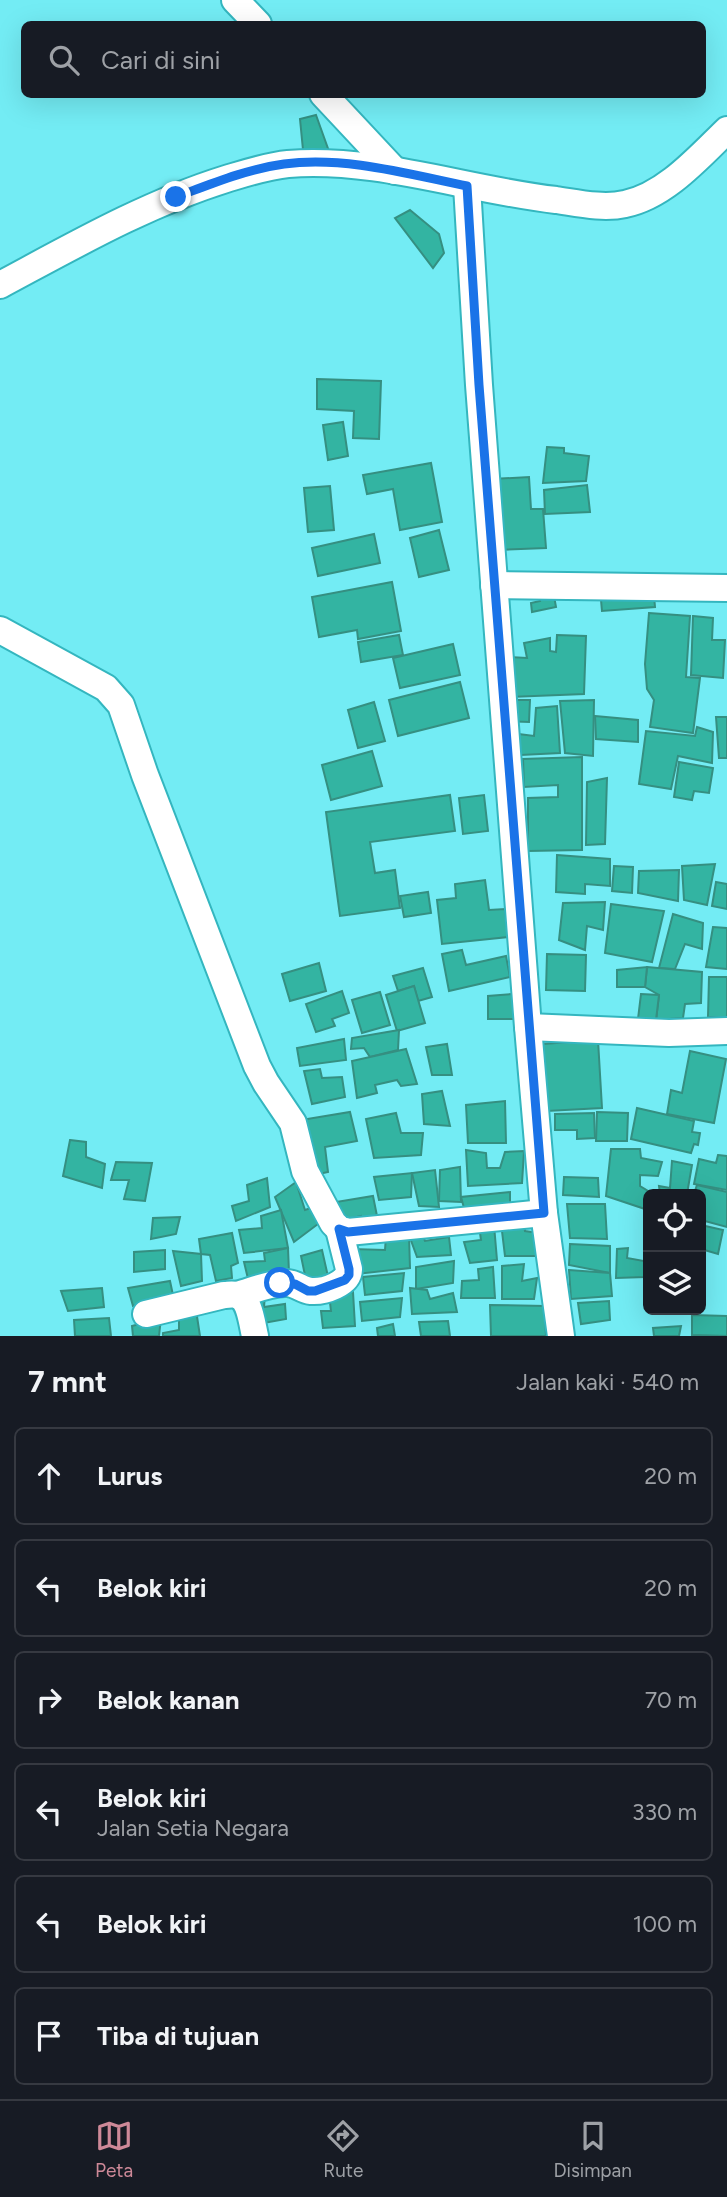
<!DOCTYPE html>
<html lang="id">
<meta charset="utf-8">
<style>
body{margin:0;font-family:Figtree,sans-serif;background:#242831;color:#f1f3f6}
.controls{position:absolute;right:21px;bottom:21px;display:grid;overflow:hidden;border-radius:10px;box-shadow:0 7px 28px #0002}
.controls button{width:63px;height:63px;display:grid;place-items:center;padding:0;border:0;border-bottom:2px solid #363941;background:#171b24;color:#f1f3f6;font:35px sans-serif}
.stop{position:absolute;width:21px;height:21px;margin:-16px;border:5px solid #1a73e8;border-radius:50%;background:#fff}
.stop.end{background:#1a73e8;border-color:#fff;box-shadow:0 2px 7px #0008}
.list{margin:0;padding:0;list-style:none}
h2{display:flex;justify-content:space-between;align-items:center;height:91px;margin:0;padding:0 28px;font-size:30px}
h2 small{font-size:23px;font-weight:400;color:#9ea1a6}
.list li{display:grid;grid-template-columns:46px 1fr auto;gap:21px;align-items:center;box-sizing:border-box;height:98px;margin:0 14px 14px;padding:0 14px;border:2px solid #363941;border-radius:10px}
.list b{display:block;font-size:26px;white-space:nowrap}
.list p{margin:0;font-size:23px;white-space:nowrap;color:#9ea1a6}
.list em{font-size:23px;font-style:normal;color:#9ea1a6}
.icon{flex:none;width:38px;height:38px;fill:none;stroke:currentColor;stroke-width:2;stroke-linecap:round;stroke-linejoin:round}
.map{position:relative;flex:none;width:727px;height:1336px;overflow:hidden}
.search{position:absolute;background:#171b24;box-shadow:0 7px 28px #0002;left:21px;right:21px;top:21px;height:77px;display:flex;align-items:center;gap:18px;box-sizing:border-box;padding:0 24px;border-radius:10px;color:#9ea1a6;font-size:26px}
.sheet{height:763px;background:#171b24}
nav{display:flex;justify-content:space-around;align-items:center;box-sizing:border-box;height:98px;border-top:2px solid #363941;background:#171b24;font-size:19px;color:#9ea1a6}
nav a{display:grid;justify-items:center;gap:4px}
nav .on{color:#ce8998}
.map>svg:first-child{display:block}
.building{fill:#33b4a2;stroke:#358f81;stroke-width:2}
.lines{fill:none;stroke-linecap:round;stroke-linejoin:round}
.minor-casing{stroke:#34b6bf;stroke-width:30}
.minor{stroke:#fff;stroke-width:26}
.route{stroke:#1a73e8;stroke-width:9}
</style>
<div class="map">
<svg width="727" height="1336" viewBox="0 0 727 1336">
<rect width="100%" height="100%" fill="#73ecf4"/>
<!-- building -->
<g class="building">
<polygon points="316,115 331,157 304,160 300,119"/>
<polygon points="410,210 439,234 444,253 433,268 395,218"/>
<polygon points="317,379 381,381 379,439 353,438 354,411 317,409"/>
<polygon points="343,422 348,456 328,460 323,425"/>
<polygon points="547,447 564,448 564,453 589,456 586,481 543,483"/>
<polygon points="431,463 442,522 400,530 393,489 367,494 363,475"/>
<polygon points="529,477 531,509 543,509 546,548 496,550 492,479"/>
<polygon points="587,485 590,512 545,514 544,490"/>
<polygon points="330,486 334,530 308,532 304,488"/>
<polygon points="439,530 449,570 419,577 410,538"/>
<polygon points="374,534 380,563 318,576 312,548"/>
<polygon points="551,580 556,607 532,612 531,603 540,601 536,582"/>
<polygon points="392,582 401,631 358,639 357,630 319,637 312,597"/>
<polygon points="653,584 655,607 602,611 600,589"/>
<polygon points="649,613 690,616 686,677 700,678 693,733 650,727 654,700 647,689 645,664"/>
<polygon points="693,616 713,618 712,640 725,640 723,678 691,675"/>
<polygon points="399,635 403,655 361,662 358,642"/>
<polygon points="557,635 586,636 584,694 510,697 510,657 527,658 524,643 550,638 550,651 556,652"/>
<polygon points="453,644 460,675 400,688 393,658"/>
<polygon points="460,682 469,718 398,736 389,700"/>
<polygon points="501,700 530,700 529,722 502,721"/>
<polygon points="594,700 593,756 565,753 560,701"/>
<polygon points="374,702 385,741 358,748 348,710"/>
<polygon points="557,706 560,753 521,755 518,734 534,736 536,708"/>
<polygon points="595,716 638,720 638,742 596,739"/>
<polygon points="716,717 727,717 727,758 719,758"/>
<polygon points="697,727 713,732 712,763 678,756 671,789 639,784 646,731 695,736"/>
<polygon points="372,751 382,786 331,800 322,765"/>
<polygon points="582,757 582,850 528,851 528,798 558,797 558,785 524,787 523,759"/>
<polygon points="679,762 713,768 709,793 694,791 692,800 674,797"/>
<polygon points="607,778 605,844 586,845 587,782"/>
<polygon points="450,795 455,831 370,842 375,873 395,870 400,908 340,916 326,812"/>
<polygon points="484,795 488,831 463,834 459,798"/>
<polygon points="557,855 610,859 610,886 585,884 585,894 556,892"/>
<polygon points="715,864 707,905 684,900 682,866"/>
<polygon points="614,866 633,867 632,893 612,891"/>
<polygon points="679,870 678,901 638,893 639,871"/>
<polygon points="485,880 489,910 505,909 508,937 442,944 437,900 456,898 455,884"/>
<polygon points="716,882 727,884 727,909 712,906"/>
<polygon points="428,892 431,913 404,917 400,896"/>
<polygon points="605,902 603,930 587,926 585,950 559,940 563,903"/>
<polygon points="611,904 664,911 652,962 605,953"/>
<polygon points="673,914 703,923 702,949 685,944 675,969 659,968"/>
<polygon points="713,927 727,928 727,969 706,967"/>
<polygon points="462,950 466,965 506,956 510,977 449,991 442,954"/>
<polygon points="547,954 586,955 585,991 546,990"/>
<polygon points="319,963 326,991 290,1001 282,974"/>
<polygon points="647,967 702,972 701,1003 685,1004 683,1018 656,1020 659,995 645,987"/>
<polygon points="647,967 645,987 617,987 617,970"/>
<polygon points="423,968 432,997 418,1001 414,986 398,991 393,976"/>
<polygon points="709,977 727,977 727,1018 708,1017"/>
<polygon points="414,986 425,1023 397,1031 386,995"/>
<polygon points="342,991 349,1013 332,1019 335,1026 316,1032 306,1004"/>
<polygon points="380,992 390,1025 362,1033 352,1000"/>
<polygon points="512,994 517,1019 488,1019 488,996"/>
<polygon points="641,994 659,995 656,1020 638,1019"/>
<polygon points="399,1030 398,1050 370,1057 364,1048 351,1049 352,1038"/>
<polygon points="344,1039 346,1060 300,1066 297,1048"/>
<polygon points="598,1040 602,1108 547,1111 543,1044"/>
<polygon points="447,1044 452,1075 432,1075 426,1047"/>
<polygon points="406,1049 417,1084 401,1086 397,1080 375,1085 377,1093 357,1098 352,1061"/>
<polygon points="690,1051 726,1059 714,1123 667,1114 671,1090 682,1093"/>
<polygon points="320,1069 322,1078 342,1077 345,1097 312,1104 304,1071"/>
<polygon points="442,1091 450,1126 424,1124 422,1094"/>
<polygon points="505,1101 506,1143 468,1143 466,1105"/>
<polygon points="637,1108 694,1121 692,1132 700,1133 698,1145 694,1144 691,1153 631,1139"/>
<polygon points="350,1112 357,1141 325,1147 328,1172 314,1175 301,1120"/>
<polygon points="597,1112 628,1113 627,1141 596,1141"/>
<polygon points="396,1113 401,1133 423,1133 421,1155 374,1158 366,1119"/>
<polygon points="594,1113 595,1138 577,1139 577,1130 555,1130 555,1114"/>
<polygon points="70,1140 86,1142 86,1157 105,1164 102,1188 63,1176"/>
<polygon points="611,1149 640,1149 641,1158 662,1162 658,1176 640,1175 640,1186 653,1194 648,1194 648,1210 606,1196"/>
<polygon points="466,1150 486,1153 487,1168 500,1168 505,1152 524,1151 522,1183 468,1186"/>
<polygon points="718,1155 727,1156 727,1190 694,1184 699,1159 716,1163"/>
<polygon points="672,1161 692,1165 687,1194 660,1194 659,1186 670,1188"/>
<polygon points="116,1162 152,1163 145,1201 124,1199 129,1180 111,1180"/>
<polygon points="460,1167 461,1202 439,1201 440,1170"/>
<polygon points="435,1170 439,1207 419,1206 412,1173"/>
<polygon points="412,1173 411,1197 379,1200 374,1177"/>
<polygon points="564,1177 598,1178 599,1197 563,1195"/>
<polygon points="267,1178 270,1207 236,1221 232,1206 249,1201 247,1185"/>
<polygon points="296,1182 305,1210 317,1206 322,1221 294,1242 275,1197"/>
<polygon points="697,1185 727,1192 727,1227 701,1220 701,1194 694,1194"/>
<polygon points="510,1192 510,1209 467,1219 461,1197"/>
<polygon points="373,1196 378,1221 362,1223 361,1216 340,1221 336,1202"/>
<polygon points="567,1204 605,1204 607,1239 570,1238"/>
<polygon points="281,1210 288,1248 244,1253 239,1230 262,1228 261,1216"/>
<polygon points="180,1217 176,1234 151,1239 153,1218"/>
<polygon points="501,1223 524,1223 525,1231 539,1233 539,1256 505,1256"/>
<polygon points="494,1225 497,1260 470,1263 464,1242 481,1240 479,1226"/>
<polygon points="701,1225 723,1230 718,1254 701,1249"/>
<polygon points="421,1232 425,1241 449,1237 451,1255 417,1257 409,1235"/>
<polygon points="232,1233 238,1263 231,1266 232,1278 216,1281 210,1255 201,1254 199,1239"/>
<polygon points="409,1235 410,1268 357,1274 352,1249 385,1250 386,1236"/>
<polygon points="570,1244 610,1246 610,1273 569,1265"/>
<polygon points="288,1248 289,1273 249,1283 244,1262 265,1261 264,1253"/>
<polygon points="628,1248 627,1258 644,1261 645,1277 616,1278 617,1249"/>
<polygon points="165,1250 165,1269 134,1272 134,1252"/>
<polygon points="322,1250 329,1281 307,1285 301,1256"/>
<polygon points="173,1251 201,1254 202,1281 181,1286"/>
<polygon points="454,1261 453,1283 416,1289 416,1267"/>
<polygon points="524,1264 522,1281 537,1278 534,1299 502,1299 502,1266"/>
<polygon points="493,1267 495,1298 461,1298 462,1281 479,1280 478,1269"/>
<polygon points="569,1270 610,1273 612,1296 571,1299"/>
<polygon points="404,1273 402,1291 365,1295 363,1277"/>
<polygon points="170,1281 173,1295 133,1306 128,1288"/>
<polygon points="102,1288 104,1307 68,1311 61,1291"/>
<polygon points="410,1288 427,1290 430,1299 453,1293 457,1312 412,1314"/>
<polygon points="353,1292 355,1326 323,1328 321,1311 331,1311 329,1294"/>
<polygon points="265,1295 264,1307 285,1304 286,1319 252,1325 251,1297"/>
<polygon points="402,1298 400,1317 362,1321 360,1302"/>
<polygon points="609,1301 610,1320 581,1324 578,1303"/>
<polygon points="490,1305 545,1306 546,1336 491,1336"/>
<polygon points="196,1310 200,1336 163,1336 163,1333 179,1330 179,1313"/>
<polygon points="692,1315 727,1316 727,1336 692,1335"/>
<polygon points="109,1318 111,1336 75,1336 74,1320"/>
<polygon points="161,1318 159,1336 133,1336 132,1326"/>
<polygon points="448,1321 450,1336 421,1336 419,1322"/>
<polygon points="393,1324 395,1336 378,1336 377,1328"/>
<polygon points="681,1326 679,1336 654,1336 653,1328"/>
</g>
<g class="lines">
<defs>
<g id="minor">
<polyline points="235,0 258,24"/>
<polyline points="323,94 395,171"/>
<polyline points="467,186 479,385 528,1027 544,1213 561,1336"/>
<path d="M0 285C73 246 146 204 226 179 246 173 267 166 288 164 378 157 467 190 556 200 577 203 603 209 625 204 665 196 699 157 727 130"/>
<polyline points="494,585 727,588"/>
<polyline points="0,630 106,688 121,705 145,775 257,1066 266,1083 293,1123 305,1171 333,1223 339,1229 348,1232 544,1213"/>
<polyline points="528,1027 669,1033 727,1031"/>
<path d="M237 1295C252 1291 269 1283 285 1283 295 1282 301 1290 311 1291 324 1292 349 1284 349 1269L339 1229"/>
<path d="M146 1314 224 1295C228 1295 232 1294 236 1295 250 1298 252 1324 255 1336"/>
</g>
</defs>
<!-- minor casing -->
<use href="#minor" class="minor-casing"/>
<!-- minor -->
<use href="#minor" class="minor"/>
</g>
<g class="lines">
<!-- route -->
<path class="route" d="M176 197C211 184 247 169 284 164 345 156 408 174 467 186L479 385 544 1213 348 1232 339 1229 349 1269V1275L345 1280 315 1291H308L295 1284 280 1283"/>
</g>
</svg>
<div class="controls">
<button><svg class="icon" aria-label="locate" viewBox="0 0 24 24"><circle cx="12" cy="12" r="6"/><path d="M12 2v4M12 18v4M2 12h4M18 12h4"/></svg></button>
<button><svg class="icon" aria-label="layers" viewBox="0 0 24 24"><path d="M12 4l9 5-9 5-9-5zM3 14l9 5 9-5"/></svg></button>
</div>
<div class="stop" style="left:280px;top:1283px"></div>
<div class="stop end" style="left:176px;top:197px"></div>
<div class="search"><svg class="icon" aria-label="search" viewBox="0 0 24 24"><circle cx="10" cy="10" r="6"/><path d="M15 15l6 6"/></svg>Cari di sini</div>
</div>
<section class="sheet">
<h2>7 mnt<small>Jalan kaki · 540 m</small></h2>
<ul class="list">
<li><svg class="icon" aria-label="ahead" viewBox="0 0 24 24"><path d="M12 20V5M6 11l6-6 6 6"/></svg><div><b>Lurus</b></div><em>20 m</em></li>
<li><svg class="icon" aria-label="left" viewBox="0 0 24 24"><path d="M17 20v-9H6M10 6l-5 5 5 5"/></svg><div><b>Belok kiri</b></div><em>20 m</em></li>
<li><svg class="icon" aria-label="right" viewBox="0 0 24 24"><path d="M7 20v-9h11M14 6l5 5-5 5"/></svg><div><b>Belok kanan</b></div><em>70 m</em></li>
<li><svg class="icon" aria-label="left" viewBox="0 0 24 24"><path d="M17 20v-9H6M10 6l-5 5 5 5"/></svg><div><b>Belok kiri</b><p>Jalan Setia Negara</p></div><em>330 m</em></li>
<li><svg class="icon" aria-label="left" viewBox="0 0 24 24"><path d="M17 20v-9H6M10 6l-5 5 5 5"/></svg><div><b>Belok kiri</b></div><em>100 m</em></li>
<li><svg class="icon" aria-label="arrive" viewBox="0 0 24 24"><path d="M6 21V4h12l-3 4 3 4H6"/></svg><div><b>Tiba di tujuan</b></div></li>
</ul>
</section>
<nav>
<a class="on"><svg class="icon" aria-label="map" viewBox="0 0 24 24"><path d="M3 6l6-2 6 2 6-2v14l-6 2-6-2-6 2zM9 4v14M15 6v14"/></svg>Peta</a>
<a><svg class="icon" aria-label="directions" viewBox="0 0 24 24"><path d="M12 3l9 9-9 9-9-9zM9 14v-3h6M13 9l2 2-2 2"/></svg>Rute</a>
<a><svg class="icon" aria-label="saved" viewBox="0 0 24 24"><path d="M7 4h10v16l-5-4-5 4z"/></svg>Disimpan</a>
</nav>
